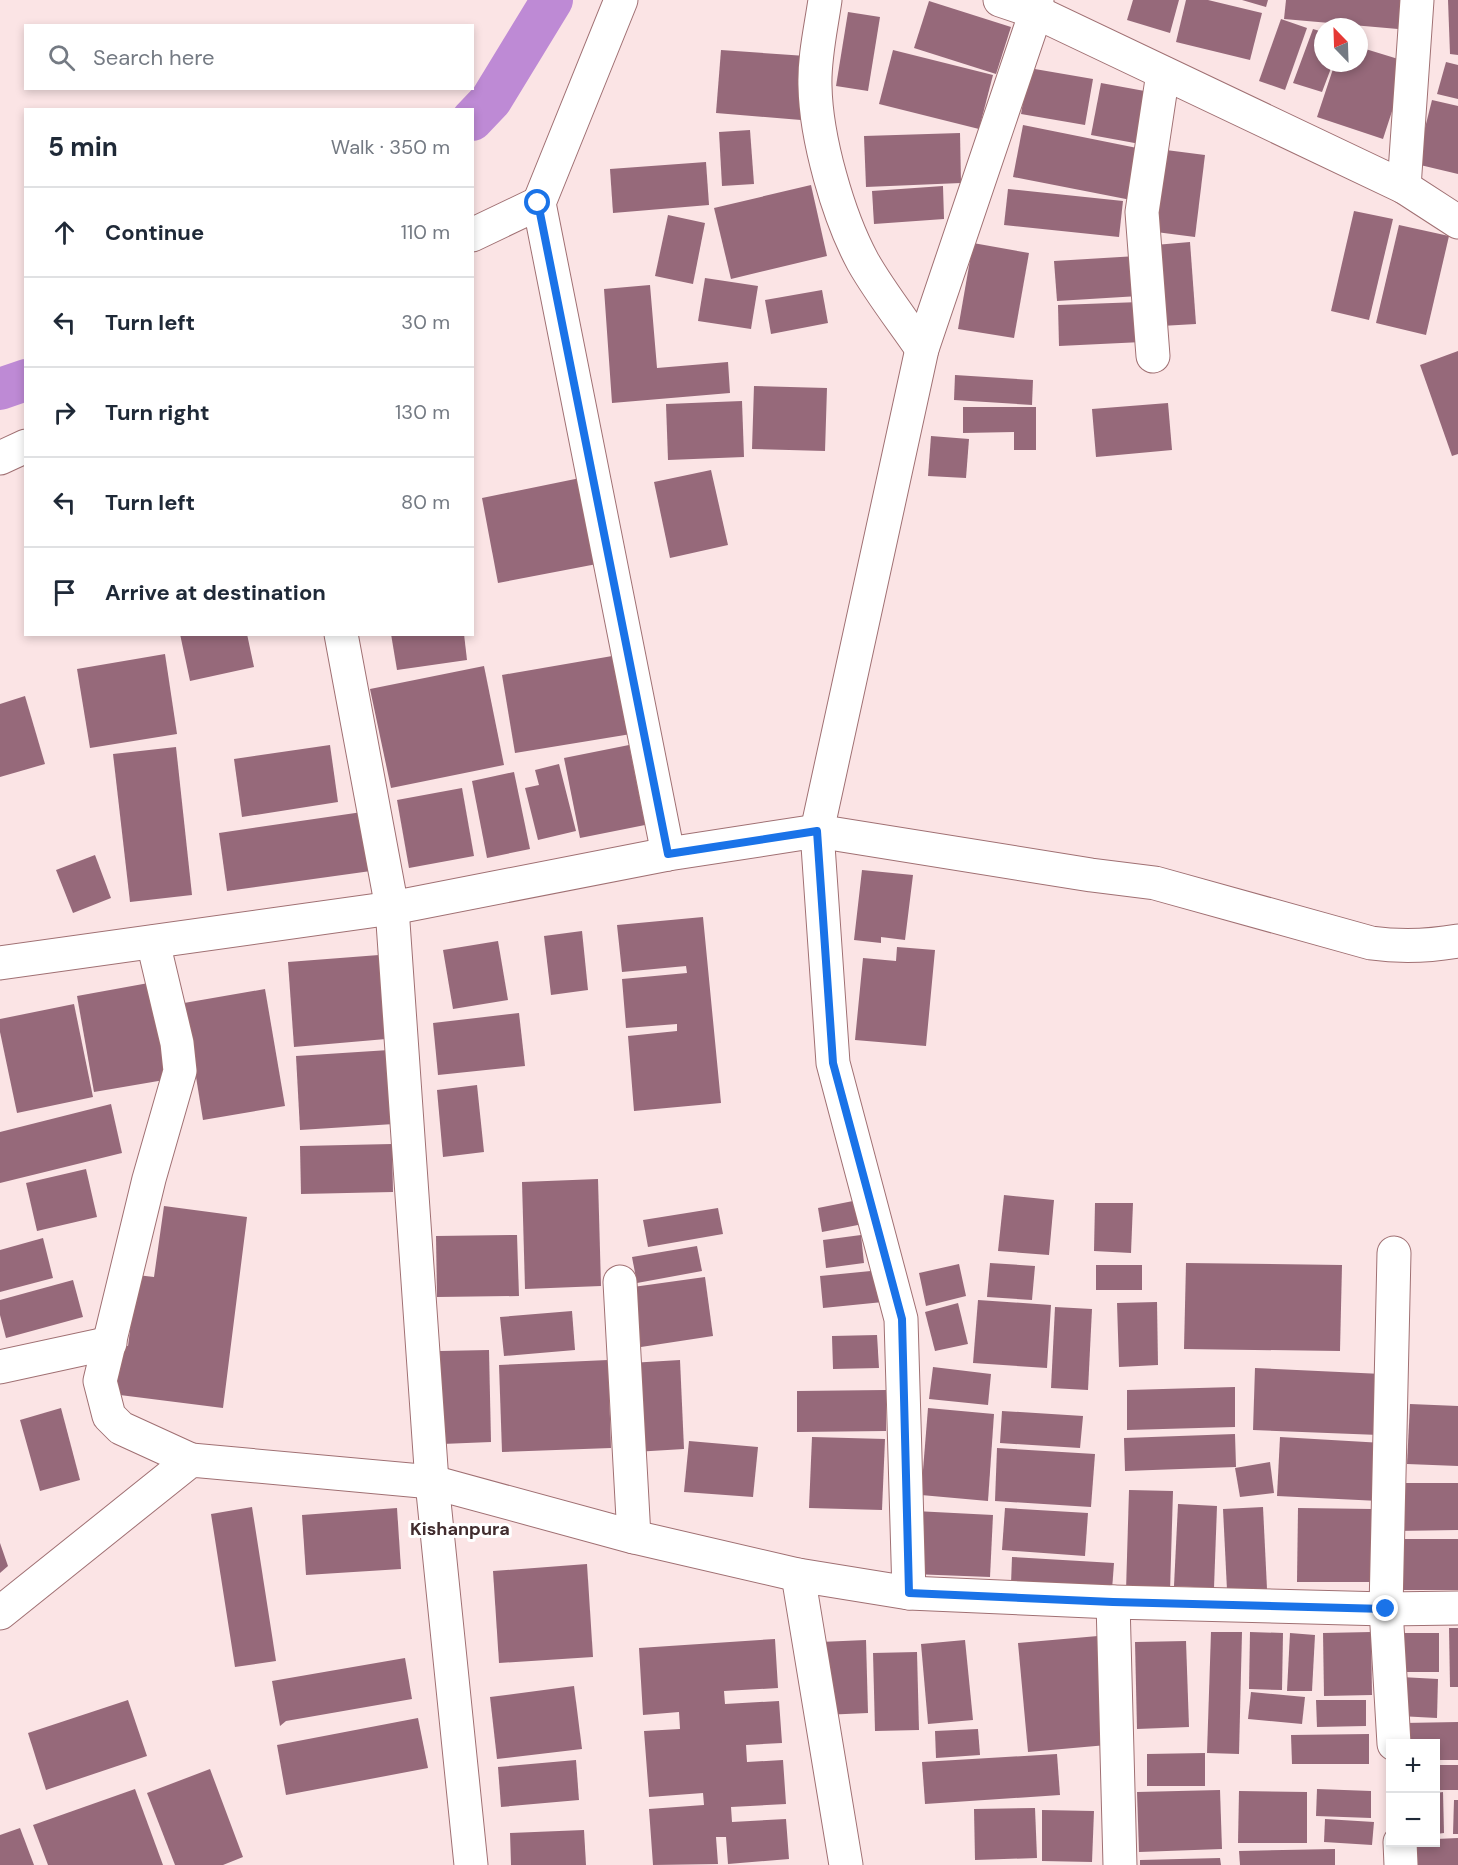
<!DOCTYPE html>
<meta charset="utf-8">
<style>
body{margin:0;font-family:"DM Sans",sans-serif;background:#f2f2f3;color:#1f2937}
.controls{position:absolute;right:18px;bottom:18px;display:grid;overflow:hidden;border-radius:0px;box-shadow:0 3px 9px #0003}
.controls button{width:54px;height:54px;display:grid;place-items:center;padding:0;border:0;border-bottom:2px solid #e0e1e3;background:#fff;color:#1f2937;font:30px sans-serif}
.compass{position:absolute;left:1314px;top:18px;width:54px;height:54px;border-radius:50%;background:#fff;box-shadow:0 3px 9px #0003;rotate:337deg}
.stop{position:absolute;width:18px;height:18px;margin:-14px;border:4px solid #1a73e8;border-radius:50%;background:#fff}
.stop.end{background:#1a73e8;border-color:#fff;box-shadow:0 2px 6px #0008}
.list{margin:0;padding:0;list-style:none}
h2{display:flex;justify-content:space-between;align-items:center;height:78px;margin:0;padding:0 24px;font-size:26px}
h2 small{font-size:20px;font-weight:400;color:#747a83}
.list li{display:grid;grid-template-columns:39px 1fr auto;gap:18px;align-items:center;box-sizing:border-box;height:90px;padding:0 24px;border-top:2px solid #e0e1e3}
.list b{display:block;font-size:22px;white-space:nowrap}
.list em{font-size:20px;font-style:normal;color:#747a83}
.icon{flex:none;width:33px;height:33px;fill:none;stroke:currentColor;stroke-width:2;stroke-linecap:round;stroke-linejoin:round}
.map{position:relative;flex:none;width:1458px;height:1865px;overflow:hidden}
.search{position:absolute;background:#fff;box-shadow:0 3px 9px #0003;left:24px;top:24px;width:450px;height:66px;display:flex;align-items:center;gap:15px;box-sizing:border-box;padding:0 21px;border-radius:0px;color:#747a83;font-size:22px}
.panel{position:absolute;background:#fff;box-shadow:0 3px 9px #0003;left:24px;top:108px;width:450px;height:528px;border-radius:0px}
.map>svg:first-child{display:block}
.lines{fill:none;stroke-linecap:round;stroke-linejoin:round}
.canal{stroke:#be8ad5;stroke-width:42}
.building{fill:#96697a}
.minor-casing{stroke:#a07073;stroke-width:35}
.minor{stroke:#fff;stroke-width:33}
.route{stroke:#1a73e8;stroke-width:8}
.labels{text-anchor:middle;stroke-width:6;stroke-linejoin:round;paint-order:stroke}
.neighbourhood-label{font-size:18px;font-weight:bold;fill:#412c2e;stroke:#fff}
</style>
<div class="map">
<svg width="1458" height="1865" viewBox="0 0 1458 1865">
<rect width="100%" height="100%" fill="#fbe4e5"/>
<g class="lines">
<!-- canal -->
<g class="canal">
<polyline points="472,120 491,100 552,0"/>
<polyline points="0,389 26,380"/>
</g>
</g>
<!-- building -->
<g class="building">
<polygon points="1133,0 1179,0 1170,33 1127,20"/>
<polygon points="1186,0 1208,0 1262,13 1250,60 1176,42"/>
<polygon points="1242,0 1268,0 1266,7"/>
<polygon points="1286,0 1401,0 1398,29 1284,19"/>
<polygon points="1448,0 1458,0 1458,55 1450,54"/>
<polygon points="929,1 1011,27 996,74 914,48"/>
<polygon points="848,12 880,17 868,91 836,86"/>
<polygon points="1281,19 1307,28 1285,90 1259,81"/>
<polygon points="1313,29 1323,32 1323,63 1333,63 1322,92 1293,83"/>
<polygon points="1359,47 1408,62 1383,139 1317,117 1335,63 1359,63"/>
<polygon points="721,50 806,56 801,120 716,113"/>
<polygon points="893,50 993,75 979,129 879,104"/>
<polygon points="1446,62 1458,65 1458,99 1437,94"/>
<polygon points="1029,68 1093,79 1085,125 1021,114"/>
<polygon points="1101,83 1150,92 1140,144 1091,135"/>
<polygon points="1432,100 1458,106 1458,174 1416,164"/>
<polygon points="1023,125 1142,149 1131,200 1013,177"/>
<polygon points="750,130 754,184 722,186 719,132"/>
<polygon points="960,133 961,183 866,187 864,136"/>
<polygon points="1166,150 1205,155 1195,237 1156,232"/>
<polygon points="706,162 709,205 613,213 610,169"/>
<polygon points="811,185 827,256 731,279 714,208"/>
<polygon points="943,186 944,219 874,224 872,191"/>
<polygon points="1008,189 1123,201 1119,237 1004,225"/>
<polygon points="1354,211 1393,219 1369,320 1331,311"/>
<polygon points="668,215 705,223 693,284 655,276"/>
<polygon points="1399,225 1449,236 1426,335 1376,323"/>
<polygon points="1190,242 1196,324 1161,326 1155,245"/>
<polygon points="973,243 1029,253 1014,338 958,329"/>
<polygon points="1137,256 1139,296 1057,301 1054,261"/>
<polygon points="705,278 758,286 751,329 698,321"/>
<polygon points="650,285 657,368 728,362 730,393 612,403 604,289"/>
<polygon points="822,290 828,323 771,334 765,300"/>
<polygon points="1140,302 1142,342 1059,346 1058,305"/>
<polygon points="1458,351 1458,454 1452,456 1420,365"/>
<polygon points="955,375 1033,380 1032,405 954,400"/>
<polygon points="754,386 827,388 825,451 752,449"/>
<polygon points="742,401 744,457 668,460 666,404"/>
<polygon points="1168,403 1172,450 1096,457 1092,409"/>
<polygon points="963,407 1036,407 1036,450 1014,450 1014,432 963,433"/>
<polygon points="931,436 969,439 966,478 928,476"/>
<polygon points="711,470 728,545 670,558 654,482"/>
<polygon points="585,477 602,563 498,583 482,498"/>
<polygon points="180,634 247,634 254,667 190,681"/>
<polygon points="391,634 464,634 467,660 397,670"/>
<polygon points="165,654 177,734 90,748 77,669"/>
<polygon points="618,655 631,734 515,753 502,675"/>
<polygon points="484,666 504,765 391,788 370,689"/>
<polygon points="25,696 45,764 0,777 0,704"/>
<polygon points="330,745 338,802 242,817 234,759"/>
<polygon points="629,745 645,825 580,838 564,758"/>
<polygon points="176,747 192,895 130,902 113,754"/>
<polygon points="559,764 576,831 538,840 525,788 539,785 535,770"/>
<polygon points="514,772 530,849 487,858 472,781"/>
<polygon points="462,788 474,856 409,868 397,800"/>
<polygon points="369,811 378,870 227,891 219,833"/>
<polygon points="95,855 111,898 73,913 56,870"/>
<polygon points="862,870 913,875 905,940 881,937 881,943 854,940"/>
<polygon points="703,917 721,1103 634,1111 628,1036 677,1031 677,1024 626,1028 622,979 687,973 686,966 622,972 617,925"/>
<polygon points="582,931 588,990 551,995 544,936"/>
<polygon points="498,941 508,1000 453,1009 443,950"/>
<polygon points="897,947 935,950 926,1046 855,1040 863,958 896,961"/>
<polygon points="379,955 386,1039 294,1047 288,962"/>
<polygon points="154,982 170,1079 94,1092 77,996"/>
<polygon points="265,989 285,1106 203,1120 184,1003"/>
<polygon points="74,1004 93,1097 17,1113 0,1032 0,1019"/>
<polygon points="519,1013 525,1066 438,1075 433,1023"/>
<polygon points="389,1050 394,1124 300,1130 296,1056"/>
<polygon points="477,1085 484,1152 443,1157 437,1090"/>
<polygon points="111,1104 122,1153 0,1183 0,1132"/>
<polygon points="392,1144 393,1192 301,1194 300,1146"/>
<polygon points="86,1169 97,1217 37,1231 26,1183"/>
<polygon points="598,1179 601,1286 525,1289 522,1182"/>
<polygon points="1004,1195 1054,1200 1049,1255 998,1251"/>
<polygon points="858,1200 863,1224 822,1232 818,1208"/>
<polygon points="1095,1203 1133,1203 1131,1253 1094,1251"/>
<polygon points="164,1206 247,1217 223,1408 112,1394 119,1345 128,1346 137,1275 154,1277"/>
<polygon points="718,1208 723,1234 648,1247 643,1220"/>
<polygon points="517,1235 519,1296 437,1297 436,1236"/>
<polygon points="861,1235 864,1263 826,1268 823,1240"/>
<polygon points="43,1238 53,1278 0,1292 0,1250"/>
<polygon points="697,1246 702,1271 637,1283 632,1257"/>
<polygon points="990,1263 1035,1266 1032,1300 987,1297"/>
<polygon points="1186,1263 1342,1265 1340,1351 1184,1349"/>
<polygon points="959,1264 966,1296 926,1306 919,1273"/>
<rect x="1096" y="1265" width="46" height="25"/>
<polygon points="881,1270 883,1302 823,1308 820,1276"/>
<polygon points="705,1277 713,1336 641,1347 633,1287"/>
<polygon points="73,1280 83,1317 6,1338 0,1315 0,1300"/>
<polygon points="978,1300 1051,1305 1047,1368 973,1363"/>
<polygon points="1157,1302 1158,1365 1119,1367 1117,1303"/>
<polygon points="958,1303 968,1344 935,1351 925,1312"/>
<polygon points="1055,1307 1092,1309 1088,1390 1051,1388"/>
<polygon points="572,1311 575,1350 504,1356 500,1317"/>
<polygon points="877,1335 879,1368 833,1369 832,1336"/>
<polygon points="489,1350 491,1442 442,1444 440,1351"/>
<polygon points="608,1360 611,1448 502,1452 499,1365"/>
<polygon points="680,1360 684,1449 634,1452 630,1363"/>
<polygon points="933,1367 991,1374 988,1405 929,1399"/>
<polygon points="1255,1368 1382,1374 1379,1435 1253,1430"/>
<polygon points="1235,1387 1235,1427 1127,1430 1127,1390"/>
<polygon points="886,1390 886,1431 797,1432 797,1391"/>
<polygon points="1410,1404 1458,1406 1458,1466 1407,1464"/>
<polygon points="61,1408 80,1480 40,1491 20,1420"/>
<polygon points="928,1408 994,1414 988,1501 921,1495"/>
<polygon points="1002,1411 1083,1416 1080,1448 1000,1443"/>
<polygon points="1235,1434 1236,1467 1125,1471 1124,1438"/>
<polygon points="812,1437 885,1439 882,1510 809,1508"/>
<polygon points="1280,1437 1383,1443 1379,1501 1277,1496"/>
<polygon points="689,1441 758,1447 753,1497 684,1492"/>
<polygon points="997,1448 1095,1454 1091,1507 995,1501"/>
<polygon points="1270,1462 1274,1493 1240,1497 1235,1468"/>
<polygon points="1395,1483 1458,1483 1458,1530 1395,1531"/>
<polygon points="1129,1490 1173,1491 1170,1592 1126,1591"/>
<polygon points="1178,1504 1217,1506 1214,1588 1174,1586"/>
<polygon points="252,1507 276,1661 235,1667 211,1514"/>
<polygon points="1263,1507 1267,1589 1227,1590 1223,1509"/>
<polygon points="397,1508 401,1569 306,1575 302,1515"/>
<polygon points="1005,1508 1088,1513 1085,1556 1002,1550"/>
<polygon points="1298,1508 1372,1509 1372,1582 1297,1582"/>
<polygon points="915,1511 993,1515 990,1577 912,1574"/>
<rect x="1399" y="1539" width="59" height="51"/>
<polygon points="0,1543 8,1566 0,1573"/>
<polygon points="1012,1557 1114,1563 1112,1590 1011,1584"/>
<polygon points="587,1564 593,1657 499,1663 493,1571"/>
<polygon points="1449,1628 1458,1628 1458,1687 1450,1687"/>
<polygon points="1211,1632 1242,1632 1239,1754 1207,1753"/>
<polygon points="1250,1632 1283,1633 1282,1690 1249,1689"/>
<polygon points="1371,1632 1372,1695 1324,1696 1323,1633"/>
<polygon points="1290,1633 1315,1635 1312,1691 1287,1691"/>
<polygon points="1398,1633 1439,1633 1439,1672 1397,1672"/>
<polygon points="1098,1636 1107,1745 1028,1752 1018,1643"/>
<polygon points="775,1639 778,1688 724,1691 725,1704 779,1701 782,1743 746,1745 747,1762 783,1760 786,1804 731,1807 732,1822 786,1819 789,1859 728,1864 726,1837 716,1837 718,1864 653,1865 649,1809 704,1805 703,1793 649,1797 644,1731 680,1729 679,1712 643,1715 639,1648"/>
<polygon points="866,1640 868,1713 823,1715 820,1642"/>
<polygon points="965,1640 973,1720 928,1724 921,1644"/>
<polygon points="1186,1641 1189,1727 1137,1729 1135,1642"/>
<polygon points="917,1652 919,1730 875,1731 873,1653"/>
<polygon points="405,1658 412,1699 286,1721 280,1726 272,1681"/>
<polygon points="1401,1677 1438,1679 1437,1718 1399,1716"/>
<polygon points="574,1686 582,1749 497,1759 490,1697"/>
<polygon points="1251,1692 1305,1697 1302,1724 1248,1719"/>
<polygon points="128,1700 147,1756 46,1790 28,1733"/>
<polygon points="1316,1700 1366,1700 1366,1726 1317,1727"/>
<polygon points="418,1718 428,1768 286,1795 277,1745"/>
<polygon points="1458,1722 1458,1760 1436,1760 1436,1744 1404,1744 1404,1723"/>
<polygon points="978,1729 980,1755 936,1758 935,1731"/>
<polygon points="1369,1734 1369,1764 1292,1764 1291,1735"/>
<polygon points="1205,1753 1205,1786 1147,1786 1147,1754"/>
<polygon points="1057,1754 1060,1795 925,1804 922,1762"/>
<polygon points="576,1760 579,1800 501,1807 498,1767"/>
<rect x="1436" y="1765" width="22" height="25"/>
<polygon points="210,1769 243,1857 223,1865 175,1865 147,1793"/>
<polygon points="135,1789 163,1865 48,1865 33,1825"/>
<polygon points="1317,1789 1371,1791 1371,1818 1316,1816"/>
<polygon points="1220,1790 1222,1849 1139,1852 1137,1792"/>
<polygon points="1239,1791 1307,1792 1307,1843 1238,1843"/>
<polygon points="1443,1792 1444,1833 1436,1834 1436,1793"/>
<polygon points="1454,1800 1458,1800 1458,1834 1453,1834"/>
<polygon points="1035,1808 1037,1858 975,1860 974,1809"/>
<polygon points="1042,1810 1094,1811 1092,1862 1042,1861"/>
<polygon points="1325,1819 1374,1822 1372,1845 1324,1842"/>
<polygon points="20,1828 34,1865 0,1865 0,1835"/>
<polygon points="584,1830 586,1865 511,1865 510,1833"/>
<polygon points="1458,1838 1458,1865 1411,1865 1410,1842 1436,1842 1436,1839"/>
<polygon points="1335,1849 1335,1865 1240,1865 1239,1851"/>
<polygon points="1220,1858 1221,1865 1140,1865 1140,1860"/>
</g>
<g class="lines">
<defs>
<g id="minor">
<polyline points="621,0 539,203 668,854"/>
<path d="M825 0C821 28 814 58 815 86 816 138 838 216 863 262 880 292 903 321 922 349"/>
<polyline points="1000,0 1036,12 1404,187 1458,222"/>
<polyline points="1404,187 1417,0"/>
<polyline points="472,235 539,203"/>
<polyline points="1153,356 1142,212 1163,73"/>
<polyline points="0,458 26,446"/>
<polyline points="341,634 392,908 432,1482 471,1865"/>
<polyline points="153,942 177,1043 180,1071 149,1179 100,1381 109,1416 121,1428 191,1460"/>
<path d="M0 963 392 908 668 854 817 831 1091 875 1155 883 1371 943C1401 947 1429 946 1458 941"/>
<polyline points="1394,1253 1386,1609 1394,1744"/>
<polyline points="620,1282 634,1537"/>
<polyline points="0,1367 110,1343"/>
<polyline points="798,1575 846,1865"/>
<polyline points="909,1593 901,1319 833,1063 817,831 922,349 1036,12 1037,0"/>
<polyline points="1113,1602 1120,1865"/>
<polyline points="0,1613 191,1460 432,1482 634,1537 798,1575 909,1593 1113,1602 1386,1609 1458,1608"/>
<polyline points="1400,1842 1401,1865"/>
</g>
</defs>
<!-- minor casing -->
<use href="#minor" class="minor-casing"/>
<!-- minor -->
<use href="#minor" class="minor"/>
</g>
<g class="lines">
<!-- route -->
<polyline class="route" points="538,203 668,854 817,831 833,1063 902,1319 909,1593 1113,1602 1386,1609"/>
</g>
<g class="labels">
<!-- neighbourhood labels -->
<g class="neighbourhood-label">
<text x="460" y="1535">Kishanpura</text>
</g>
</g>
</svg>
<div class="controls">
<button>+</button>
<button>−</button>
</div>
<svg class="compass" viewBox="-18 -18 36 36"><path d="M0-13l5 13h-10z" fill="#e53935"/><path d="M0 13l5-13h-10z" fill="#747a83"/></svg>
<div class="stop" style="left:538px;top:203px"></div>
<div class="stop end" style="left:1386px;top:1609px"></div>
<div class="search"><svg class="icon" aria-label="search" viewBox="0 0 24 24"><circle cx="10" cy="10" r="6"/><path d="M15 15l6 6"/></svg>Search here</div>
<section class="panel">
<h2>5 min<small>Walk · 350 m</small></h2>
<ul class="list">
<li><svg class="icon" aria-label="ahead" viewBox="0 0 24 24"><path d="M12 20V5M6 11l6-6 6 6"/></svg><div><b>Continue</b></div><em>110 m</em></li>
<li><svg class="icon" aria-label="left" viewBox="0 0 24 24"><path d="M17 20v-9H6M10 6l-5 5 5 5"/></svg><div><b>Turn left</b></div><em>30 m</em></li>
<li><svg class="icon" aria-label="right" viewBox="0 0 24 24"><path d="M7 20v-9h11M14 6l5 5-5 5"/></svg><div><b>Turn right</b></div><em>130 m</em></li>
<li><svg class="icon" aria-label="left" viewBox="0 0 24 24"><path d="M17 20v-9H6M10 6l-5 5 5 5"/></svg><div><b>Turn left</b></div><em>80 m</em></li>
<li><svg class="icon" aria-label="arrive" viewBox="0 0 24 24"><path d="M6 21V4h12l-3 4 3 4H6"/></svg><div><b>Arrive at destination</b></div></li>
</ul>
</section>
</div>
